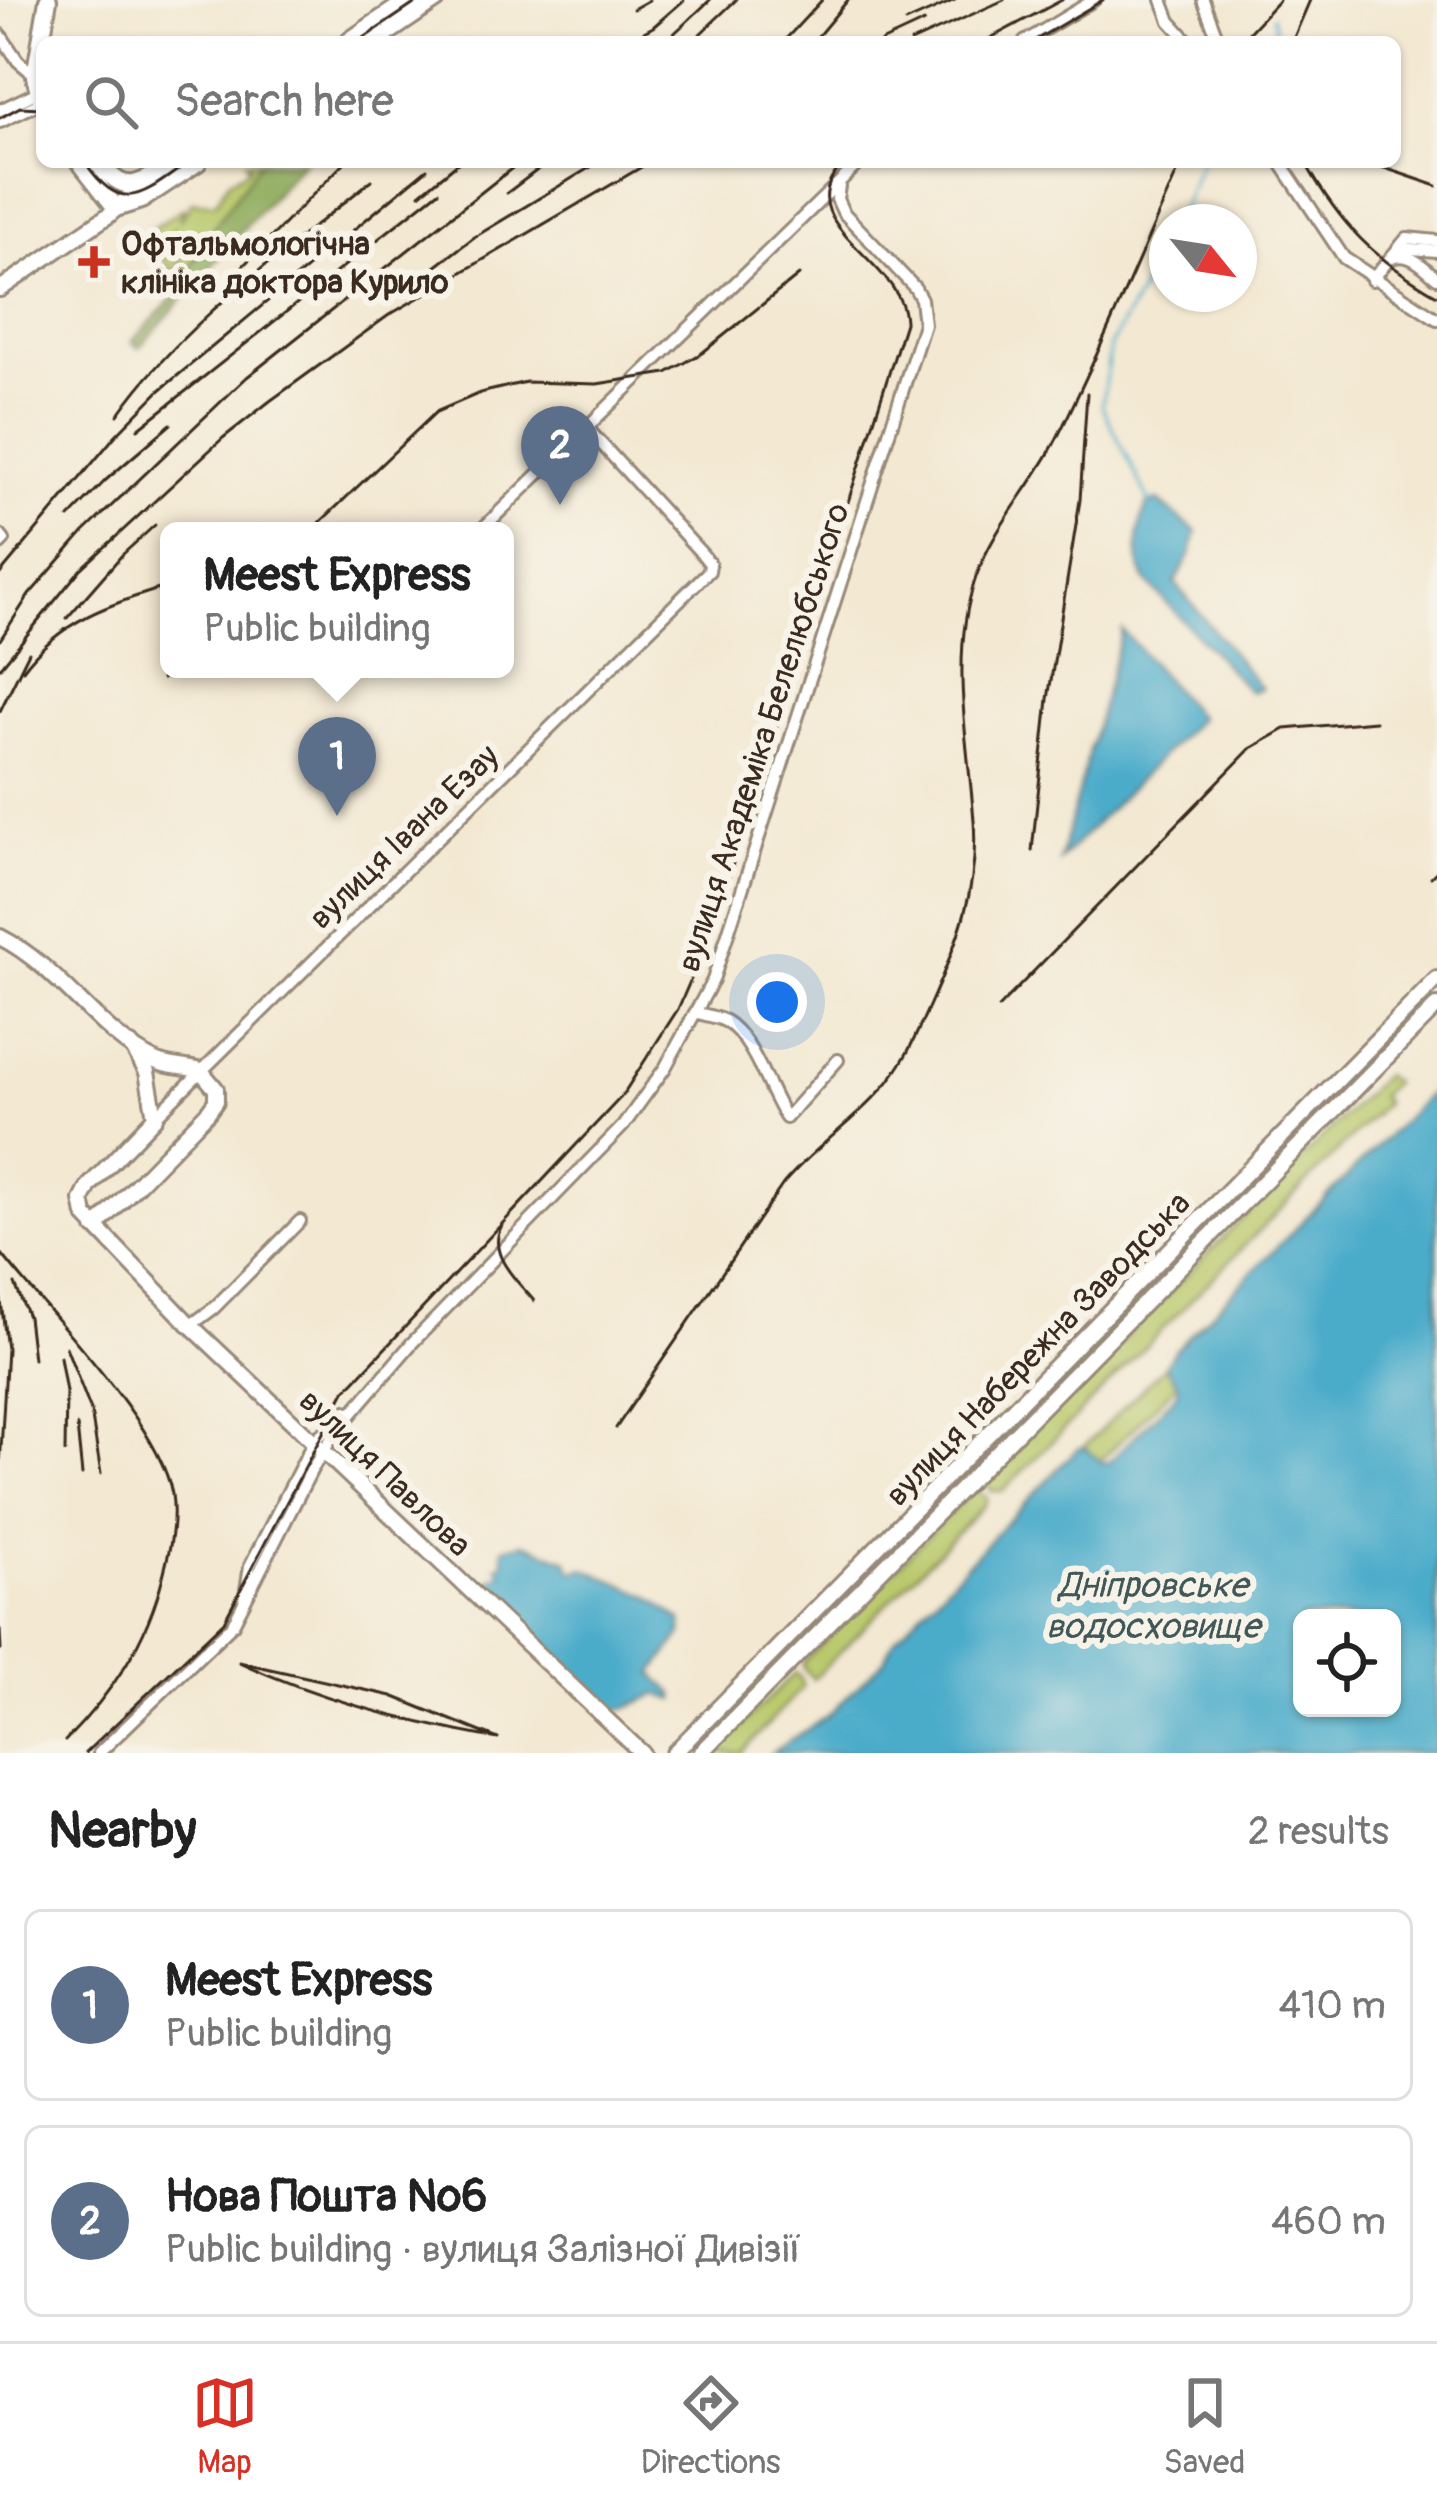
<!DOCTYPE html>
<meta charset="utf-8">
<style>
body{margin:0;font-family:Pangolin,sans-serif;background:#f6f6f6;color:#222}
.controls{position:absolute;right:36px;bottom:36px;display:grid;overflow:hidden;border-radius:18px;box-shadow:0 3px 9px #0004}
.controls button{width:108px;height:108px;display:grid;place-items:center;padding:0;border:0;border-bottom:3px solid #e0e0e0;background:#fff;color:#222;font:60px sans-serif}
.compass{position:absolute;left:1149px;top:204px;width:108px;height:108px;border-radius:50%;background:#fff;box-shadow:0 3px 9px #0004;rotate:120deg}
.you{position:absolute;left:777px;top:1002px;width:42px;height:42px;margin:-30px;border:9px solid #fff;border-radius:50%;background:#1a73e8;box-shadow:0 0 0 18px #1a73e833}
.badge{display:grid;place-items:center;width:78px;height:78px;border-radius:50%;background:#d93025;color:#fff;font-size:39px;font-weight:700}
.pin{position:absolute;translate:-50% -99px;filter:drop-shadow(0 3px 6px #0008)}
.pin::after{content:'';position:absolute;top:63px;width:42px;height:36px;background:inherit;clip-path:polygon(0 0,100% 0,50% 100%)}
.popup{position:absolute;left:160px;top:522px;width:354px;height:156px;box-sizing:border-box;display:grid;place-content:center;border-radius:18px;background:#fff;filter:drop-shadow(0 3px 9px #0005);font-size:39px;white-space:nowrap;color:#767676}
.popup b{font-size:45px;color:#222}
.popup::after{content:'';position:absolute;left:50%;top:100%;margin-left:-24px;border:24px solid transparent;border-top-color:#fff}
.list{margin:0;padding:0;list-style:none}
h2{display:flex;justify-content:space-between;align-items:center;height:156px;margin:0;padding:0 48px;font-size:51px}
h2 small{font-size:39px;font-weight:400;color:#767676}
.list li{display:grid;grid-template-columns:78px 1fr auto;gap:36px;align-items:center;box-sizing:border-box;height:192px;margin:0 24px 24px;padding:0 24px;border:3px solid #e0e0e0;border-radius:18px}
.list b{display:block;font-size:45px;white-space:nowrap}
.list p{margin:0;font-size:39px;white-space:nowrap;color:#767676}
.list em{font-size:39px;font-style:normal;color:#767676}
.icon{flex:none;width:66px;height:66px;fill:none;stroke:currentColor;stroke-width:2;stroke-linecap:round;stroke-linejoin:round}
.map{position:relative;flex:none;width:1437px;height:1753px;overflow:hidden}
.search{position:absolute;background:#fff;box-shadow:0 3px 9px #0004;left:36px;right:36px;top:36px;height:132px;display:flex;align-items:center;gap:30px;box-sizing:border-box;padding:0 42px;border-radius:18px;color:#767676;font-size:45px}
.sheet{height:588px;background:#fff}
nav{display:flex;justify-content:space-around;align-items:center;box-sizing:border-box;height:168px;border-top:3px solid #e0e0e0;background:#fff;font-size:33px;color:#767676}
nav a{display:grid;justify-items:center;gap:6px}
nav .on{color:#d93025}
.map>svg:first-child{display:block}
.green{fill:#b9c96c;stroke:#7a7a45;stroke-width:3}
.forest{fill:#92ad60;stroke:#666c3f;stroke-width:3}
.water{fill:#4bacca;stroke:#436b74;stroke-width:3;fill-rule:evenodd}
.lines{fill:none;stroke-linecap:round;stroke-linejoin:round}
.stream{stroke:#4bacca;stroke-width:3}
.minor-casing{stroke:#978978;stroke-width:16}
.major-casing{stroke:#978978;stroke-width:20}
.highway-casing{stroke:#978978;stroke-width:22}
.minor{stroke:#fff;stroke-width:10}
.major{stroke:#fff;stroke-width:14}
.highway{stroke:#fff;stroke-width:16}
.tram{stroke:#3b2a1e;stroke-width:3}
.rail{stroke:#3b2a1e;stroke-width:3}
.poi-dot{fill:#c8321e;stroke:#f7f3e8;stroke-width:4.5}
.labels{text-anchor:middle;stroke-width:12;stroke-linejoin:round;paint-order:stroke}
.poi-label{font-size:33px;font-weight:bold;fill:#3b2a1e;stroke:#f7f3e8;text-anchor:start}
.street-label{font-size:33px;fill:#3b2a1e;stroke:#f7f3e8}
.water-label{font-size:36px;font-style:italic;fill:#41585a;stroke:#f7f3e8}
</style>
<div class="map">
<svg width="1437" height="1753" viewBox="0 0 1437 1753">
<rect width="100%" height="100%" fill="#f7f3e8"/>
<filter id="ink" filterUnits="userSpaceOnUse"><feTurbulence type="fractalNoise" baseFrequency=".00833" numOctaves="2"/><feDisplacementMap in="SourceGraphic" scale="24" xChannelSelector="R" yChannelSelector="G"/><feConvolveMatrix kernelMatrix="1 2 1 2 8 2 1 2 1" color-interpolation-filters="sRGB"/></filter>
<filter id="wash" filterUnits="userSpaceOnUse"><feTurbulence type="fractalNoise" baseFrequency=".004" numOctaves="4" result="noise"/><feDisplacementMap in="SourceGraphic" scale="48" xChannelSelector="R" yChannelSelector="G"/><feGaussianBlur stdDeviation="2.7" result="paint"/><feColorMatrix in="noise" values="0 0 0 0 0 0 0 0 0 0 0 0 0 0 0 0 0 1.4 0 .05"/><feComposite in="paint" operator="in"/></filter>
<g filter="url(#wash)">
<rect width="100%" height="100%" fill="#f3e8d1"/>
<!-- green -->
<g class="green">
<polygon points="246,162 260,162 184,275 174,226 178,282 146,233 183,208 179,221 192,202 215,203 229,181 249,168"/>
<polygon points="1384,1075 1393,1083 1380,1096 1385,1103 1003,1491 992,1491 986,1483 987,1477"/>
<polygon points="1165,1366 1178,1383 1100,1461 1084,1447"/>
<polygon points="979,1491 987,1497 985,1504 813,1679 803,1668 803,1662 970,1493"/>
<polygon points="795,1673 802,1681 802,1688 741,1753 713,1753"/>
</g>
<!-- forest -->
<polygon class="forest" points="260,162 303,162 139,348 132,342 180,291 177,286 197,257 194,255"/>
<!-- water -->
<g class="water">
<path d="M1158 501 1197 532 1190 556 1175 583 1261 688 1250 692 1145 580C1133 554 1137 531 1147 504Z"/>
<polygon points="1122,630 1199,718 1060,860"/>
<path d="M1437 1086V1753H771L829 1715 885 1659 895 1639 1077 1449 1084 1447 1103 1463 1109 1462 1177 1394 1179 1386 1165 1366 1174 1351ZM1302 1618H1392V1708H1302Z"/>
<polygon points="524,1543 567,1560 572,1572 584,1568 647,1595 682,1621 682,1634 653,1674 675,1694 675,1700 658,1694 621,1710 610,1710 516,1618 518,1610 494,1592 491,1580 502,1574 498,1566 504,1563 503,1548"/>
</g>
<g class="lines">
<!-- stream -->
<g class="stream">
<polyline points="1273,16 1277,42"/>
<polyline points="1176,222 1201,162"/>
<polyline points="1150,503 1102,406 1110,346 1167,243"/>
</g>
</g>
</g>
<g filter="url(#ink)">
<g class="lines">
<defs>
<g id="minor">
<polyline points="1162,0 1170,21 1189,42"/>
<polyline points="1203,0 1219,42"/>
<polyline points="0,34 18,61 36,76"/>
<polyline points="1024,42 1094,0"/>
<polyline points="0,110 42,90"/>
<polyline points="0,122 42,102"/>
<polyline points="1280,162 1344,258 1437,319"/>
<polyline points="1398,248 1437,251"/>
<path d="M1392 258C1410 251 1423 267 1437 278"/>
<polyline points="1372,280 1407,238 1437,241"/>
<polyline points="480,531 860,162"/>
<polyline points="0,535 4,540 0,544"/>
<path d="M697 1013C705 1015 717 1017 725 1021 753 1037 769 1093 786 1118L838 1060"/>
<polyline points="155,1117 709,571 710,564 703,555 586,427"/>
<polyline points="191,1325 214,1308 300,1221"/>
<polyline points="244,1602 250,1566 314,1441 346,1411"/>
<polyline points="99,1753 233,1624 312,1469 335,1433 412,1343 623,1126 665,1068 713,980 924,324 921,299 915,288 843,212 837,199 839,186"/>
</g>
<g id="major">
<polyline points="0,289 109,215 145,182"/>
<path d="M0 937C61 968 97 1033 155 1061 170 1068 186 1066 201 1071L216 1089V1101L208 1112 95 1228"/>
<polyline points="131,1045 147,1072 155,1117 89,1186 82,1200 85,1215 186,1321 642,1753"/>
<polyline points="674,1753 1437,979"/>
<polyline points="701,1753 1437,1006"/>
</g>
<g id="highway">
<polyline points="348,42 409,0"/>
<polyline points="374,42 436,0"/>
<polyline points="42,103 35,76 48,0"/>
<polyline points="80,162 116,208 141,200 198,162"/>
<path d="M100 162C125 200 144 182 173 162"/>
</g>
</defs>
<!-- minor casing -->
<use href="#minor" class="minor-casing"/>
<!-- major casing -->
<use href="#major" class="major-casing"/>
<!-- highway casing -->
<use href="#highway" class="highway-casing"/>
<!-- minor -->
<use href="#minor" class="minor"/>
<!-- major -->
<use href="#major" class="major"/>
<!-- highway -->
<use href="#highway" class="highway"/>
<!-- tram -->
<g class="tram">
<polyline points="330,42 330,40"/>
<polyline points="358,42 420,0"/>
<polyline points="1032,42 1103,0"/>
<polyline points="0,118 20,107 42,108"/>
<path d="M85 162C123 218 144 193 189 162"/>
<path d="M502 1225C486 1254 516 1279 534 1301"/>
<path d="M85 1753 224 1621 345 1391 622 1096 678 1009 710 935 905 323C907 261 780 223 845 162"/>
</g>
<!-- rail -->
<g class="rail">
<polyline points="633,9 649,0"/>
<polyline points="906,22 955,0"/>
<polyline points="700,34 736,0"/>
<polyline points="627,41 653,27 684,0"/>
<polyline points="665,42 710,0"/>
<polyline points="783,42 822,0"/>
<polyline points="813,42 848,0"/>
<polyline points="881,42 924,22"/>
<polyline points="911,42 1004,0"/>
<polyline points="983,42 1062,0"/>
<polyline points="1240,42 1279,0"/>
<polyline points="1292,42 1310,0"/>
<path d="M1305 162C1341 226 1374 259 1437 295"/>
<polyline points="1367,162 1437,186"/>
<polyline points="507,193 548,162"/>
<polyline points="420,194 459,162"/>
<polyline points="242,267 345,162"/>
<polyline points="426,274 473,238 599,162"/>
<path d="M118 415C185 320 283 253 372 180"/>
<polyline points="138,429 439,191"/>
<polyline points="69,518 106,480 171,424"/>
<polyline points="311,531 436,412 480,393 526,382 597,384 667,373 702,353 799,275"/>
<polyline points="0,574 116,435 159,391 427,169"/>
<polyline points="67,618 122,555 155,525"/>
<polyline points="0,640 29,595 84,532 247,377 520,162"/>
<polyline points="0,668 80,570 223,438 270,401 389,315 650,162"/>
<path d="M23 670C60 620 112 603 169 586"/>
<polyline points="162,679 172,669"/>
<polyline points="0,711 29,652"/>
<polyline points="1032,851 1048,699 1080,500 1087,393"/>
<polyline points="1431,877 1437,871"/>
<polyline points="998,1008 1250,749 1285,729 1375,721"/>
<path d="M2 1254C48 1314 159 1422 172 1494 176 1522 170 1550 163 1576 147 1642 112 1693 65 1741"/>
<polyline points="15,1284 28,1317 33,1359"/>
<polyline points="0,1293 7,1349 0,1466"/>
<polyline points="66,1347 91,1411 101,1474"/>
<polyline points="60,1357 66,1392 65,1452"/>
<polyline points="77,1426 82,1475"/>
<path d="M616 1428 783 1184C812 1149 851 1124 881 1090 905 1064 916 1035 930 1004 957 944 979 889 974 821 968 741 949 655 976 577 993 528 1030 489 1054 444 1101 352 1139 256 1182 162"/>
<polyline points="0,1629 1,1650"/>
<path d="M239 1662 392 1696 498 1739C409 1723 321 1700 239 1662Z"/>
</g>
</g>
</g>
<!-- markers -->
<path class="poi-dot" d="M88 244h12v12h12v12h-12v12h-12v-12h-12v-12h12z"/>
<g class="labels">
<!-- poi labels -->
<g class="poi-label">
<text x="121" y="255">Офтальмологічна<tspan x="121" dy="38">клініка доктора Курило</tspan></text>
</g>
<!-- street labels -->
<g class="street-label">
<text transform="translate(762 737) rotate(-72)" y="12">вулиця Академіка Белелюбського</text>
<text transform="translate(403 836) rotate(-44)" y="12">вулиця Івана Езау</text>
<text transform="translate(1037 1348) rotate(-46)" y="12">вулиця Набережна Заводська</text>
<text transform="translate(386 1472) rotate(44)" y="12">вулиця Павлова</text>
</g>
<!-- water labels -->
<g class="water-label">
<text x="1153" y="1597">Дніпровське<tspan x="1153" dy="41">водосховище</tspan></text>
</g>
</g>
</svg>
<div class="controls">
<button><svg class="icon" aria-label="locate" viewBox="0 0 24 24"><circle cx="12" cy="12" r="6"/><path d="M12 2v4M12 18v4M2 12h4M18 12h4"/></svg></button>
</div>
<svg class="compass" viewBox="-18 -18 36 36"><path d="M0-13l5 13h-10z" fill="#e53935"/><path d="M0 13l5-13h-10z" fill="#767676"/></svg>
<div class="you"></div>
<div class="pin badge" style="left:337px;top:816px;background:#5c6f8a">1</div>
<div class="popup"><b>Meest Express</b>Public building</div>
<div class="pin badge" style="left:560px;top:505px;background:#5c6f8a">2</div>
<div class="search"><svg class="icon" aria-label="search" viewBox="0 0 24 24"><circle cx="10" cy="10" r="6"/><path d="M15 15l6 6"/></svg>Search here</div>
</div>
<section class="sheet">
<h2>Nearby<small>2 results</small></h2>
<ul class="list">
<li><span class="badge" style="background:#5c6f8a">1</span><div><b>Meest Express</b><p>Public building</p></div><em>410 m</em></li>
<li><span class="badge" style="background:#5c6f8a">2</span><div><b>Нова Пошта №6</b><p>Public building · вулиця Залізної Дивізії</p></div><em>460 m</em></li>
</ul>
</section>
<nav>
<a class="on"><svg class="icon" aria-label="map" viewBox="0 0 24 24"><path d="M3 6l6-2 6 2 6-2v14l-6 2-6-2-6 2zM9 4v14M15 6v14"/></svg>Map</a>
<a><svg class="icon" aria-label="directions" viewBox="0 0 24 24"><path d="M12 3l9 9-9 9-9-9zM9 14v-3h6M13 9l2 2-2 2"/></svg>Directions</a>
<a><svg class="icon" aria-label="saved" viewBox="0 0 24 24"><path d="M7 4h10v16l-5-4-5 4z"/></svg>Saved</a>
</nav>
